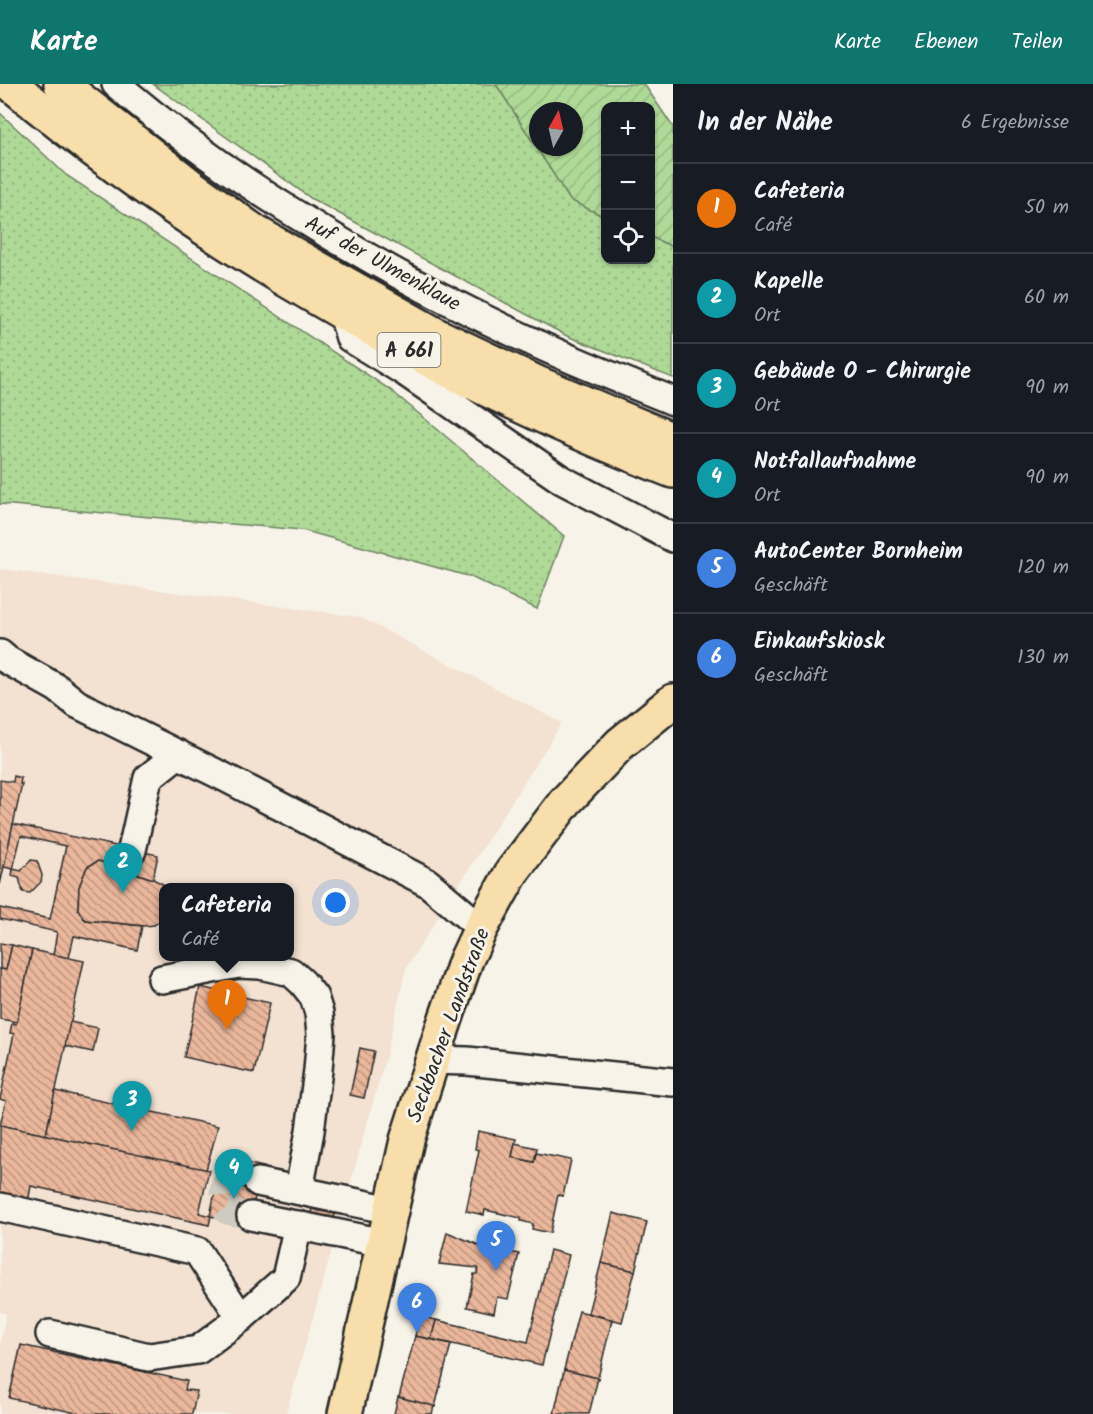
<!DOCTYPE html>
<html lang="de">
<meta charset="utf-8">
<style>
body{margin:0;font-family:Kalam,sans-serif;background:#242831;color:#f1f3f6}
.controls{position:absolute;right:18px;top:18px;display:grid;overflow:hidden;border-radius:12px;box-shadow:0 2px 4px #0004}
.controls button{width:54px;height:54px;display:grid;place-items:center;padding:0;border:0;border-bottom:2px solid #363941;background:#171b24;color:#f1f3f6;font:30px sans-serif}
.compass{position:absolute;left:529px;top:18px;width:54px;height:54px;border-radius:50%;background:#171b24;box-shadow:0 2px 4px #0004;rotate:8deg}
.you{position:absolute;left:336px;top:819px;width:21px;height:21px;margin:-15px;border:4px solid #fff;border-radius:50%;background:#1a73e8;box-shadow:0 0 0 9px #1a73e833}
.badge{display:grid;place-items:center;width:39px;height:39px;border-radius:50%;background:#0f766e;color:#fff;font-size:20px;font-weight:700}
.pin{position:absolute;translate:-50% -50px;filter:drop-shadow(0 2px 3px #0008)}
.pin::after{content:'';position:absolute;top:32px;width:21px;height:18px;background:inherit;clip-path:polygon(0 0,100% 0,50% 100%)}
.popup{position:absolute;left:159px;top:799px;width:135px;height:78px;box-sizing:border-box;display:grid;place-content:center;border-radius:12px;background:#171b24;filter:drop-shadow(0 2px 4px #0005);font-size:20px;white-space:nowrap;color:#9ea1a6}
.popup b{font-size:22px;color:#f1f3f6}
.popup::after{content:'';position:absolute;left:50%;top:100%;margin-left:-12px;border:12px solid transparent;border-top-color:#171b24}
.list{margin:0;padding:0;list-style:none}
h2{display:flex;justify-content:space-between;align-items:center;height:78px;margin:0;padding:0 24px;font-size:26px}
h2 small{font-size:20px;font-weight:400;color:#9ea1a6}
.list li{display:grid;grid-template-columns:39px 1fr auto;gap:18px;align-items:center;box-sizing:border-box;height:90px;padding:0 24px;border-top:2px solid #363941}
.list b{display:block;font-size:22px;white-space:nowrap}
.list p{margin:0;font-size:20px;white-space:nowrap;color:#9ea1a6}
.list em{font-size:20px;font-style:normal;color:#9ea1a6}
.icon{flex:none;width:33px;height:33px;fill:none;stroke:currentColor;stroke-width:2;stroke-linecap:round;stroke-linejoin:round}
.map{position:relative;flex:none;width:673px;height:1330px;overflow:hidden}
header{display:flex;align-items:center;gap:36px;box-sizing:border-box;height:84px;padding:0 30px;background:#0f766e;color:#fff}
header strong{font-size:28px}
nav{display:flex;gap:33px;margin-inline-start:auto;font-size:21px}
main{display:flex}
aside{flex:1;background:#171b24}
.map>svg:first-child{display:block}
.built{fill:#f3e1d1;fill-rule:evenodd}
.grass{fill:url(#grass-dots);stroke:#6d8261;stroke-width:1.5}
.garden{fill:url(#garden-furrows);stroke:#6d8261;stroke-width:1.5;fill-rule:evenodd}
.building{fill:url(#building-back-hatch);stroke:#2b2b2b;stroke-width:1.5}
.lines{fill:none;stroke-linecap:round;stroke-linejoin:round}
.minor-tunnel{stroke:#cecbc2;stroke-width:27;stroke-dasharray:27 14;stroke-linecap:butt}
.minor-casing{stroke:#2b2b2b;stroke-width:32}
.major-casing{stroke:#2b2b2b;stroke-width:38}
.highway-casing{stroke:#2b2b2b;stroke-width:38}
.minor{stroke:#f7f3e8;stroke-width:27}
.major{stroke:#f8deab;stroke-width:33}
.highway{stroke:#f8deab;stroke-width:33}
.labels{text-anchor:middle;stroke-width:6;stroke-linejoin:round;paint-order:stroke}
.shield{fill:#f7f3e8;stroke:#686764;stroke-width:1.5}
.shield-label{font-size:20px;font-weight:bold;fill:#2b2b2b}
.street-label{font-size:21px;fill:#2b2b2b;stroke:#f7f3e8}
</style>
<header>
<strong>Karte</strong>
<nav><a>Karte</a><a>Ebenen</a><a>Teilen</a></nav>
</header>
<main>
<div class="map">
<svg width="673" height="1330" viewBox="0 0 673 1330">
<defs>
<pattern id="grass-dots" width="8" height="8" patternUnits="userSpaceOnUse" patternTransform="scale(1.5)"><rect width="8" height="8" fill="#afd997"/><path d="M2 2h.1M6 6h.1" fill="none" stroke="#97ba82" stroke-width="1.8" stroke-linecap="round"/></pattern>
<pattern id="garden-furrows" width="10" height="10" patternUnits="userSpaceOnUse" patternTransform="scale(1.5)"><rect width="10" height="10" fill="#afd997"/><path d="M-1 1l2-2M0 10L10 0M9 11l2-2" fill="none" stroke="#97ba82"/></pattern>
<pattern id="building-back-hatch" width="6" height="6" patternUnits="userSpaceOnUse" patternTransform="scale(1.5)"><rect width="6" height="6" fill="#eab79c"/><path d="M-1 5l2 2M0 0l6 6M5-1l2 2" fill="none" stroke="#be957f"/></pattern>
</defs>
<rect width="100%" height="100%" fill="#f7f3e8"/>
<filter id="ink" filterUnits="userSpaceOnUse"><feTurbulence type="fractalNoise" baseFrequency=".0167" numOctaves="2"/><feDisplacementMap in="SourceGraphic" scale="12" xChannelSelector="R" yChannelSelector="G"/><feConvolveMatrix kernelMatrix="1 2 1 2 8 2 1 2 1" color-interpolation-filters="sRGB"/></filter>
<g filter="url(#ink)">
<!-- built -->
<path class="built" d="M0 485 360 533 562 639 406 884 386 972 286 1330H0V1260L6 1230 0 1228ZM164 804H290V872H164Z"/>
<!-- grass -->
<g class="grass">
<polygon points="153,0 496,0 570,116 605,133 606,176 650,176 651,153 673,163 673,294 567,252 312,115"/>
<polygon points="0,29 66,91 392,307 564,452 537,525 471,493 302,446 0,420"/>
</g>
<!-- garden -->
<path class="garden" d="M496 0H644L673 43V163L651 153 650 22H606L605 133 570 116ZM538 27H574V63H538Z"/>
<!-- building -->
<g class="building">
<polygon points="14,692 21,694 20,700 22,700 0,801 0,696 13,698"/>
<polygon points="13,740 158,771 153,795 98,777 87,783 79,803 78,825 86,836 142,842 137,866 74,852 69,874 53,871 57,848 0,835 0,824 50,835 66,762 21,752 13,785 4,783"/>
<polygon points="31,776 37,777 42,791 41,798 30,809 23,808 19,794 12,792 13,785 21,787"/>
<polygon points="98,777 153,795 163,800 165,804 164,834 154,841 146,842 86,836 83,834 78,825 79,803 87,783"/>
<polygon points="0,859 12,861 6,886 0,885"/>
<polygon points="12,861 32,866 17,938 0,935 0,885 6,886"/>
<polygon points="32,866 84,877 46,1051 0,1041 6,1017 0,1015 14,950 10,949 12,939 16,940 17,938"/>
<polygon points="200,903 270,919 254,989 184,973"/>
<polygon points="70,938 98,944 93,968 65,962"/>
<polygon points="360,964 374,967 364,1014 350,1011"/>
<polygon points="55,1007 218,1042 206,1086 46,1051"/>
<polygon points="0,1041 209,1086 199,1129 211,1132 209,1141 31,1102 28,1118 0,1112"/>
<polygon points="478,1047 516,1055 512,1073 534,1078 536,1069 571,1076 563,1112 558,1111 550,1149 532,1145 533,1140 521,1137 521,1134 485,1126 484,1131 466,1127 479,1066 475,1065"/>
<polygon points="515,1059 537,1064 534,1078 512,1073"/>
<polygon points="222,1074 264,1083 261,1085 249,1140 210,1132"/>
<polygon points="312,1125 335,1130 333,1138 310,1133"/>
<polygon points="613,1129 647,1138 635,1187 601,1179"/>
<polygon points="447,1148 493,1167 492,1169 498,1172 499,1165 519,1170 508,1215 497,1213 494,1229 467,1223 474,1190 477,1190 478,1184 439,1180"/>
<polygon points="550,1166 569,1171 542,1281 431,1255 436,1236 528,1258"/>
<polygon points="601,1179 635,1187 622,1238 588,1229"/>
<polygon points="579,1227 612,1236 598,1294 564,1286"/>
<polygon points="423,1233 436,1236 431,1255 415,1252 419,1235"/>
<polygon points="415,1252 451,1260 435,1323 399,1313"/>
<polygon points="21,1261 187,1297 185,1306 197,1307 192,1330 81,1330 9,1314"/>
<polygon points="564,1286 598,1294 589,1330 554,1330"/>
<polygon points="398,1313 434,1322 432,1330 394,1330"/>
</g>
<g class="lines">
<!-- minor-tunnel -->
<polyline class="minor-tunnel" points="251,1132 227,1127 222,1118 224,1101 236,1094 258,1098"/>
<defs>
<g id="minor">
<path d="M116 0C238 104 390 192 535 259 580 280 627 298 673 317"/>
<polyline points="343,230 350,254 405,288 562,396 673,454"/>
<polyline points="0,570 7,576 57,604 77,620 228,695 428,799 481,844"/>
<polyline points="132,766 148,694 178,670"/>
<polyline points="162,895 238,880 260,881 291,888 303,899 314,913 319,929 321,950 318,986 310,1047 299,1106"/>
<polyline points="432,976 467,977 673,998"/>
<polyline points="258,1098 391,1126"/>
<polyline points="0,1123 197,1167 241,1234"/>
<polyline points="251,1132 384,1159"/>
<polyline points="50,1250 149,1273 198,1266 241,1234 286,1194 298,1141"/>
</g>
<polyline id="major" points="345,1330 407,1056 443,943 466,876 481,844 512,788 565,718 620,660 673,617"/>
<g id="highway">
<path d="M11 0C123 95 241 173 370 244 467 298 568 347 673 387"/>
<polyline points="61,0 192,103 255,148 316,183 440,253 537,299 673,356"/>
</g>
</defs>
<!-- minor casing -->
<use href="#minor" class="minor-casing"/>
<!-- major casing -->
<use href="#major" class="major-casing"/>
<!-- highway casing -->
<use href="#highway" class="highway-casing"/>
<!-- minor -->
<use href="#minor" class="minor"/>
<!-- major -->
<use href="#major" class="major"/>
<!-- highway -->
<use href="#highway" class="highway"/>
</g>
</g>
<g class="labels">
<!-- shield labels -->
<rect class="shield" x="377.5" y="249" width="63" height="34" rx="4.5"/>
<g class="shield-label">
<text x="409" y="273">A 661</text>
</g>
<!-- street labels -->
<g class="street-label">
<text transform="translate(383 179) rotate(29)" y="7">Auf der Ulmenklaue</text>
<text transform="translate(448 941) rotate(-70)" y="7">Seckbacher Landstraße</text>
</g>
</g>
</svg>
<div class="controls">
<button>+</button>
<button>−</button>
<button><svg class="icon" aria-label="locate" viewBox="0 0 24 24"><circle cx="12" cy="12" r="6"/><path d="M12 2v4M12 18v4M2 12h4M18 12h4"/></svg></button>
</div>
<svg class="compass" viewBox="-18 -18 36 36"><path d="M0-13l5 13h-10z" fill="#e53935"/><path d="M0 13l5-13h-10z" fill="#9ea1a6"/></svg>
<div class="you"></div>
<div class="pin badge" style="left:227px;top:946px;background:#e8710a">1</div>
<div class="popup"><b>Cafeteria</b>Café</div>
<div class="pin badge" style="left:123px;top:809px;background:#0f9aa8">2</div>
<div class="pin badge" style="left:132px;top:1047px;background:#0f9aa8">3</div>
<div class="pin badge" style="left:234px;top:1115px;background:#0f9aa8">4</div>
<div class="pin badge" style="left:496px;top:1187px;background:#3f7fe0">5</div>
<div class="pin badge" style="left:417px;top:1249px;background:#3f7fe0">6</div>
</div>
<aside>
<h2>In der Nähe<small>6 Ergebnisse</small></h2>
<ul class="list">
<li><span class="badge" style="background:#e8710a">1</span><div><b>Cafeteria</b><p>Café</p></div><em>50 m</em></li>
<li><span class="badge" style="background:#0f9aa8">2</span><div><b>Kapelle</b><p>Ort</p></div><em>60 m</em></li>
<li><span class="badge" style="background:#0f9aa8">3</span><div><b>Gebäude O - Chirurgie</b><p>Ort</p></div><em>90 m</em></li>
<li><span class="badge" style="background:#0f9aa8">4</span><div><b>Notfallaufnahme</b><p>Ort</p></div><em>90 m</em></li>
<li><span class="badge" style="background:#3f7fe0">5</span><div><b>AutoCenter Bornheim</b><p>Geschäft</p></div><em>120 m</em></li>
<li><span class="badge" style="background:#3f7fe0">6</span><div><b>Einkaufskiosk</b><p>Geschäft</p></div><em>130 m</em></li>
</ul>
</aside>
</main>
